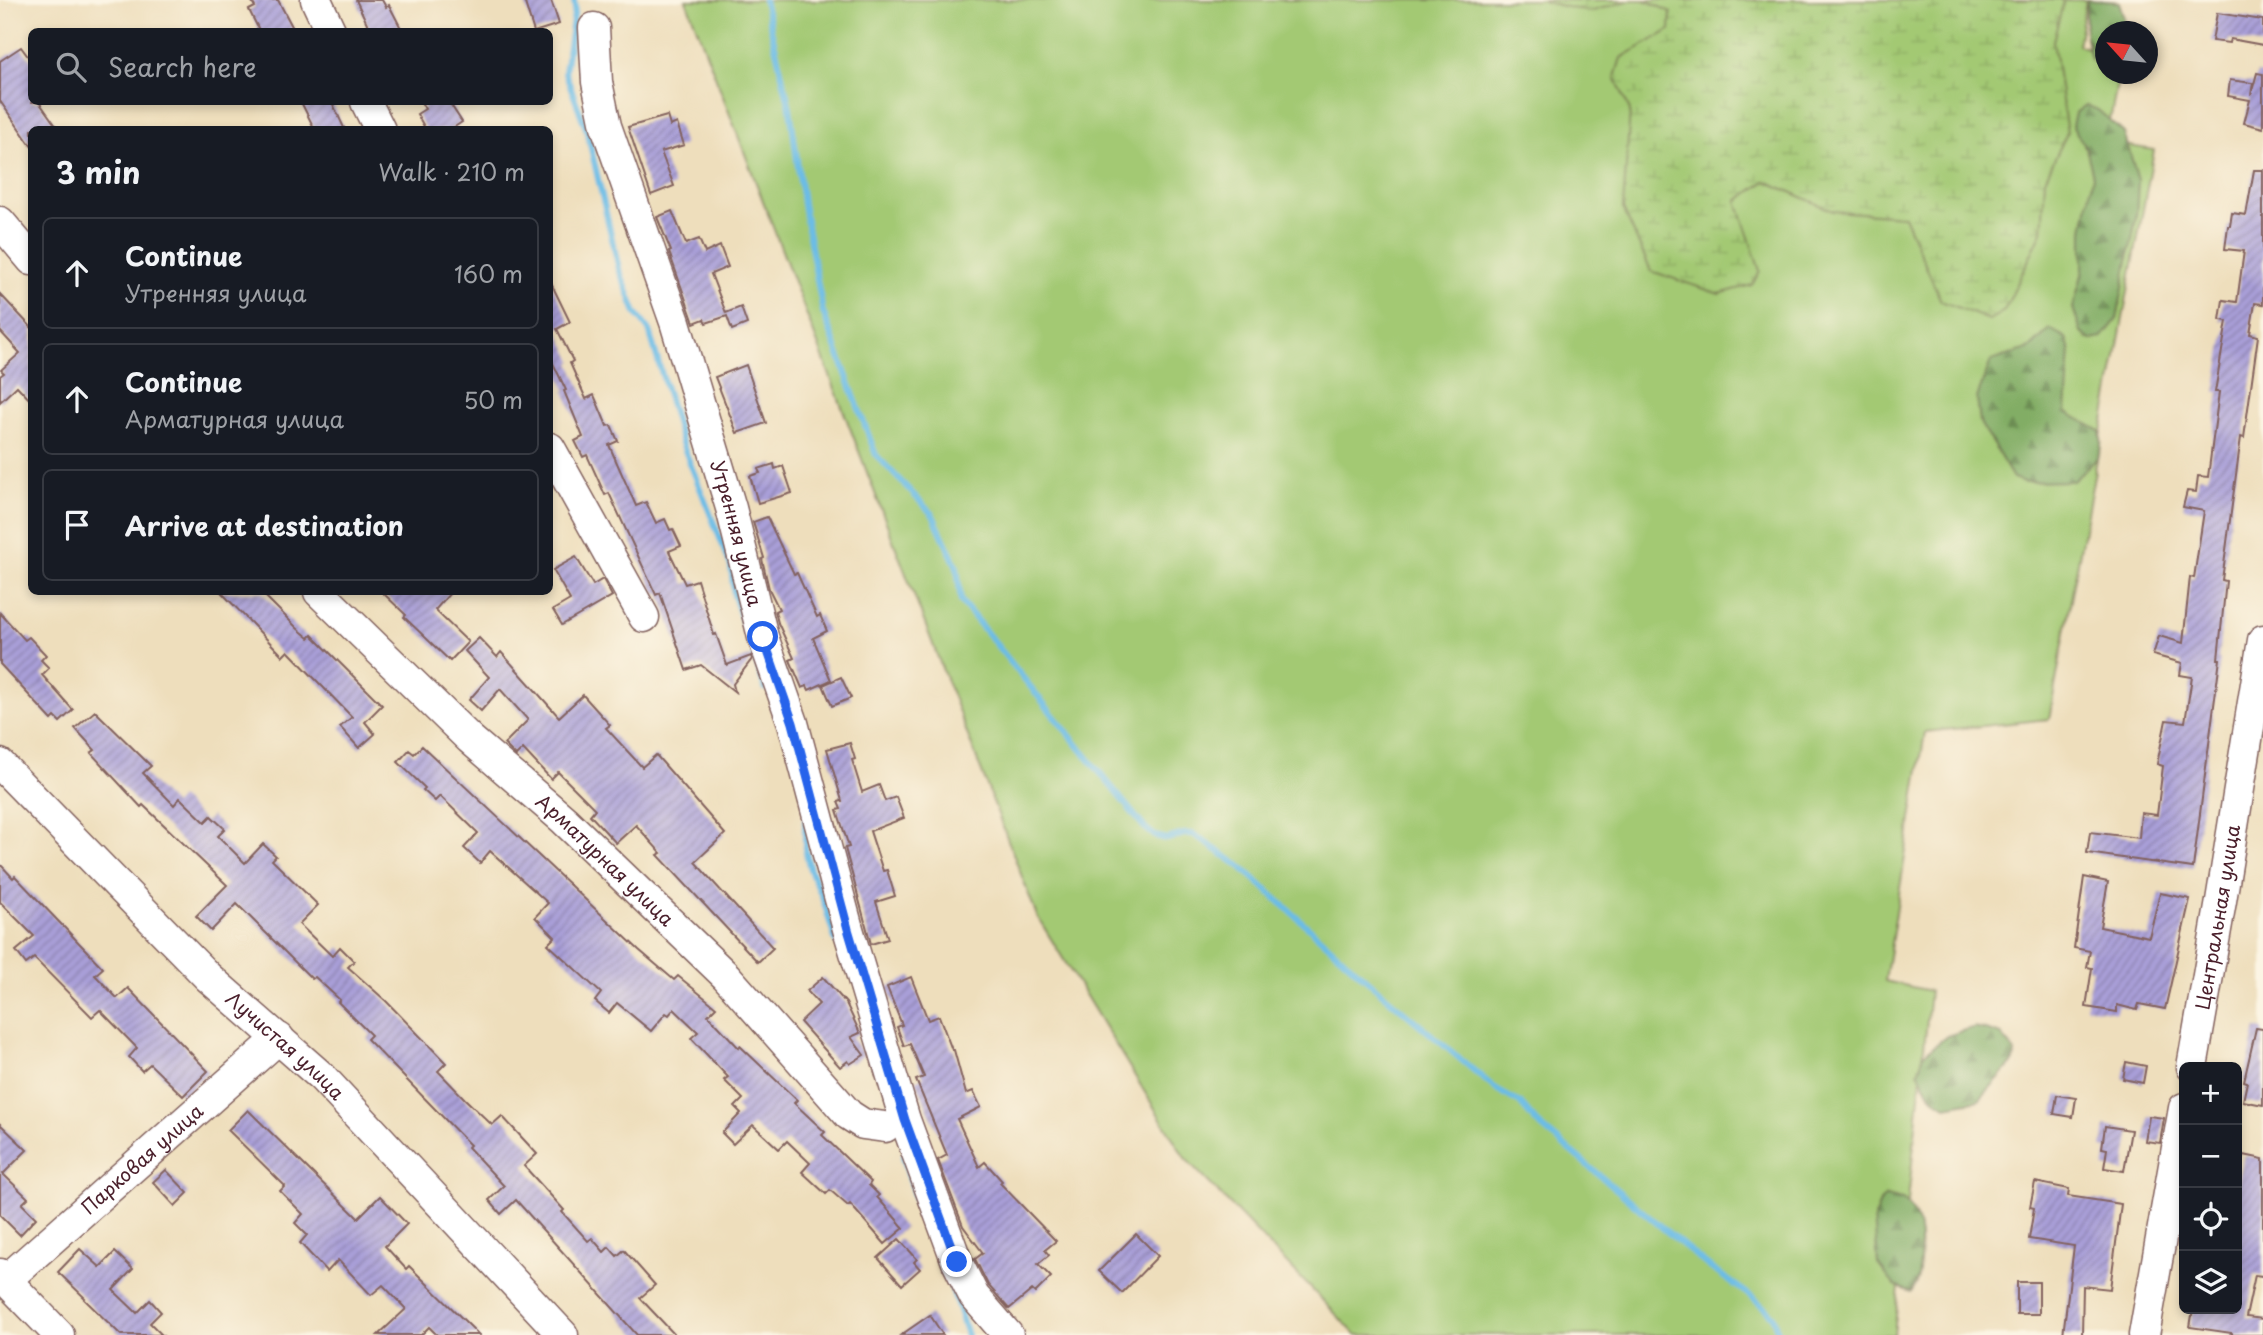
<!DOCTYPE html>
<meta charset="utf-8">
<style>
body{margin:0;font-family:"Playpen Sans",sans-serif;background:#242831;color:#f1f3f6}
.controls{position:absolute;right:21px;bottom:21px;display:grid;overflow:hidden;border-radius:10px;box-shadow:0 4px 10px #0003}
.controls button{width:63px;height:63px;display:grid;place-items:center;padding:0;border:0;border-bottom:2px solid #363941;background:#171b24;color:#f1f3f6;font:35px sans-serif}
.compass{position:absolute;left:2095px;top:21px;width:63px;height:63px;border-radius:50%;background:#171b24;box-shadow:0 4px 10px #0003;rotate:297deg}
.stop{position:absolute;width:21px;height:21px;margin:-16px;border:5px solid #2563eb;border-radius:50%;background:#fff}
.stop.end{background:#2563eb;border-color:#fff;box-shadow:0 2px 7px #0008}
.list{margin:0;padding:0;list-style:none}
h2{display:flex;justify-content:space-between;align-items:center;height:91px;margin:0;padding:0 28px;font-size:30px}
h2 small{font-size:23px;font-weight:400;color:#9ea1a6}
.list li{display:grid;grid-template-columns:46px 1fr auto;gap:21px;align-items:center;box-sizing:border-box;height:112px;margin:0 14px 14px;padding:0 14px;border:2px solid #363941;border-radius:10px}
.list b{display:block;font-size:26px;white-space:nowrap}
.list p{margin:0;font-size:23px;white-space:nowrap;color:#9ea1a6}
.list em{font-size:23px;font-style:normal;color:#9ea1a6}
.icon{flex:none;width:38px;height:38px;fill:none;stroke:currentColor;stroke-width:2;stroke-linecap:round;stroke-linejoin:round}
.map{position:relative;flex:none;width:2263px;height:1335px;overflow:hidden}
.search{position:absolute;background:#171b24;box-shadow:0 4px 10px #0003;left:28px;top:28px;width:525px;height:77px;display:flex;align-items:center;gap:18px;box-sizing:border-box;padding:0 24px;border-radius:10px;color:#9ea1a6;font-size:26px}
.panel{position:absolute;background:#171b24;box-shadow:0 4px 10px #0003;left:28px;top:126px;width:525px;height:469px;border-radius:10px}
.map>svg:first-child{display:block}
.green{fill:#a3c973;stroke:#76744f;stroke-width:2}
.forest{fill:url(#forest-firs);stroke:#666648;stroke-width:2}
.wetland{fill:url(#wetland-marsh);stroke:#76744f;stroke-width:2}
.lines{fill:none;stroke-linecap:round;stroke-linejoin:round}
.stream{stroke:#6bbce6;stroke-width:6}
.building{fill:url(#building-hatch)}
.minor-casing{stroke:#83625e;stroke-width:33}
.minor{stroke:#fff;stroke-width:30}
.route{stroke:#2563eb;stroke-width:9}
.labels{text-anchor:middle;stroke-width:5;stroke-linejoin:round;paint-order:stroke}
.street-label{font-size:19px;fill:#4a1f2b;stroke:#fcf5e5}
</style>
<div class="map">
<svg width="2263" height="1335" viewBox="0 0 2263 1335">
<defs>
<pattern id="forest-firs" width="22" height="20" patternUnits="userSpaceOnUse" patternTransform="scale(1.75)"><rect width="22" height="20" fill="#82ad65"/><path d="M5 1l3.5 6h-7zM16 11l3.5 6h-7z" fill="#6c8c53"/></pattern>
<pattern id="wetland-marsh" width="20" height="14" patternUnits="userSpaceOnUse" patternTransform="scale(1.75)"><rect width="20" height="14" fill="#a3c973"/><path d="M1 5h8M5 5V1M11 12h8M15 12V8" fill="none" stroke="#8eac64"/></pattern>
<pattern id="building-hatch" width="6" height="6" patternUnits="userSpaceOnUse" patternTransform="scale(1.75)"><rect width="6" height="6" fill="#a99fd8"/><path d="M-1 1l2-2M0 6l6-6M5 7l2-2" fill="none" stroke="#8c81af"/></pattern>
</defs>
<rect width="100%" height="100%" fill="#fcf5e5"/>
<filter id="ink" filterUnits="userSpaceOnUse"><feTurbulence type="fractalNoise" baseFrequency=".0143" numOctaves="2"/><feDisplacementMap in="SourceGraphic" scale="14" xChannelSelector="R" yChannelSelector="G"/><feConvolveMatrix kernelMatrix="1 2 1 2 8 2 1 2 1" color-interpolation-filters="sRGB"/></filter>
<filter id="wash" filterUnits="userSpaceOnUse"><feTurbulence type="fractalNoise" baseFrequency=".00686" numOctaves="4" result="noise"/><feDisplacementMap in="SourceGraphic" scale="28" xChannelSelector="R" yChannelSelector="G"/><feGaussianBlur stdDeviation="1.57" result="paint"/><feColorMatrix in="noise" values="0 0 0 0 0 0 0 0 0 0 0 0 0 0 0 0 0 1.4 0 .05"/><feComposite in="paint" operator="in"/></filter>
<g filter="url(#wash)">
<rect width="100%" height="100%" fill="#eedebc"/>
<!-- green -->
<polygon class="green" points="686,0 2086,0 2078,45 2105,53 2106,74 2119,74 2106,142 2154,150 2049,719 1925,732 1885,981 1930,991 1894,1335 1356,1335 1185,1158 1037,916"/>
<!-- forest -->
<g class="forest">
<polygon points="2087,0 2119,2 2128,31 2106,32 2105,64 2091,59 2085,33"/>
<polygon points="2086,105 2098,110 2124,133 2138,180 2136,218 2117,319 2102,338 2090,340 2081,332 2073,308 2083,271 2083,230 2093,176 2086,148 2072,126 2075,113"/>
<path d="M2050 329 2066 338 2070 350 2066 412 2100 431C2106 458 2091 464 2073 481L2024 482 2013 478 1980 423 1977 398 1991 361 2030 348Z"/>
<polygon points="1975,1027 2002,1035 2015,1053 2014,1061 1979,1100 1946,1106 1931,1096 1918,1072 1924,1054 1947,1036"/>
<path d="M1886 1196 1903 1200C1907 1204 1911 1209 1914 1213 1923 1230 1923 1278 1911 1292L1895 1286 1878 1264 1874 1217 1881 1200Z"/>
</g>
<!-- wetland -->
<g class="wetland">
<polygon points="1543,0 1631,0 1589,12 1544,2"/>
<polygon points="1645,0 2064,0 2053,41 2067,133 2045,179 2042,232 2004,311 1989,320 1941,301 1904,216 1833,211 1766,181 1737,201 1760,271 1752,285 1719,294 1651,271 1623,209 1630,110 1615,77 1621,58 1670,30 1671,12"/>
</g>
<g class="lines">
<!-- stream -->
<g class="stream">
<polyline points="574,0 575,8 565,72 587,131 619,269 636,313 649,330 682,443 731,566 734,595 749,642"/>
<polyline points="764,0 790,108 803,204 823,312 876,455 933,515 957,567 961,601 1144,827 1155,836 1167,839 1184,834 1193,834 1240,866 1376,988 1497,1090 1520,1103 1537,1123 1708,1266 1755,1299 1773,1316 1778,1335"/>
<polyline points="754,655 765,688"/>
<polyline points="805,821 805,848 810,870 822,896 836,942"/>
<polyline points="903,1156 918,1209 940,1257"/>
<polyline points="946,1270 967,1335"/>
</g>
</g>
<g id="blocks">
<!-- building -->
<g class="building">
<polygon points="251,0 278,0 295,32 260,32 249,10 255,7"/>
<polygon points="356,0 382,0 386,7 389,5 403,32 371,32"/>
<polygon points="524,0 551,0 559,24 534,32"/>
<polygon points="2217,13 2263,20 2263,45 2230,39 2229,43 2212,41"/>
<polygon points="21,47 32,62 32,102 39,102 59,130 32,130 32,147 0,101 0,61"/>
<polygon points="2257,73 2263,74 2263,128 2244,123 2250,100 2228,96 2230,80 2253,83 2251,95"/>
<polygon points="301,102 332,102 345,130 315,130"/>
<polygon points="421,102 449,102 462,122 450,130 426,130 417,114 425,109"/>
<polygon points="667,116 670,126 677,123 684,145 661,152 674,186 651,195 628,127"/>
<polygon points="2254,170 2263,170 2263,304 2255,303 2250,334 2258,336 2244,438 2241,437 2222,580 2226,581 2218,659 2220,659 2193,868 2087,853 2090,832 2139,838 2141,813 2157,815 2163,766 2157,764 2166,720 2185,722 2192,677 2180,675 2182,663 2153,655 2159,636 2183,643 2190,577 2194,578 2204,511 2183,507 2187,491 2196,492 2198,476 2208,477 2219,392 2215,392 2227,321 2220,320 2223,300 2237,302 2244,251 2225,249 2228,226 2230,226 2232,213 2246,215"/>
<polygon points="672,211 686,244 699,239 705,253 720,246 728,267 711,274 726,313 741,307 747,324 732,330 727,316 706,323 704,319 694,323 669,252 671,251 657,217"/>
<polygon points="550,281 570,322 557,329 573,361 570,363 586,399 594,395 607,426 611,425 618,441 609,445 636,506 646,502 656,523 665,519 670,530 673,529 681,546 669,551 685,584 697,580 714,635 716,634 727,665 751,656 752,659 733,684 735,692 701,665 686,670 660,593 656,595 609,493 605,495 587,455 583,457 575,441 583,437 564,391 566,390 550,357"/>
<polygon points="0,294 32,328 32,402 17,386 0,402 0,376 4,373 1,370 20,353 0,331"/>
<polygon points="746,365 766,423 737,433 715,377"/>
<polygon points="774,464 775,469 783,466 792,493 758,503 750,476 760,473 758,469"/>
<polygon points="767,517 794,574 797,573 817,617 820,615 827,631 813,638 831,680 809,690 807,686 802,688 790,660 794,658 778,623 775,611 779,609 769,589 762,559 764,558 753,522"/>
<polygon points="576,557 593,585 603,579 612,596 562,625 553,610 570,600 553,570"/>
<polygon points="221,592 261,592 297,628 309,638 312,635 382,705 365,722 375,734 359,748 340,727 352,717 288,651 283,656"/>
<polygon points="382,592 451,592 435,610 468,642 450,661 404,617 406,615"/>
<polygon points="0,613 25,640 29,637 46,655 41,660 49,668 42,675 73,710 60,722 55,717 52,720 0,664"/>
<polygon points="479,638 497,657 501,652 559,717 583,695 610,725 606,728 642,767 656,755 725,834 695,862 773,948 758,962 658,855 661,853 636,825 616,843 590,815 595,809 558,772 551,779 523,749 516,756 504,744 528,720 500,689 481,711 469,700 489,677 465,651"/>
<polygon points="841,677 851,698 832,706 823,685"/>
<polygon points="95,711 151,766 143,773 174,805 180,798 205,822 211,816 225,829 218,836 245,863 263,844 276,856 272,860 318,905 299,924 332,956 340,947 354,961 348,967 386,1001 446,1063 438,1071 465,1099 492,1125 502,1116 537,1154 524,1166 564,1210 562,1212 588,1241 592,1238 604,1252 609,1247 617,1256 624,1250 655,1285 640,1298 675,1335 637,1335 516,1200 501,1214 489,1200 504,1186 468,1147 470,1145 367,1039 371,1035 338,1002 340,1000 315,977 312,979 237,904 211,931 196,916 227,885 143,805 141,807 91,753 95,750 75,728"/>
<polygon points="850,743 855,759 852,760 862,792 879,785 885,801 896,797 904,818 870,831 883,871 887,870 895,896 876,902 888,939 871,944 845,848 849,847 837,810 841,809 838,802 842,801 827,749"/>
<polygon points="422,746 639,950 674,980 678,976 716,1007 708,1015 739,1048 740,1046 797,1100 794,1103 825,1132 822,1135 871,1182 869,1185 879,1195 877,1197 904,1228 885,1244 850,1204 848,1206 830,1190 826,1194 802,1172 810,1163 787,1141 779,1149 753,1125 733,1144 722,1133 741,1113 735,1107 743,1099 724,1080 728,1077 691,1038 698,1032 674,1009 669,1015 666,1013 651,1031 617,1003 609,1013 595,1001 601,993 548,944 555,937 535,917 548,903 490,851 480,863 464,848 478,833 440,796 435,801 423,790 425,788 398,762 409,750 414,754"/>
<polygon points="0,864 13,878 15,876 103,968 95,975 117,998 128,988 208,1071 183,1096 150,1064 142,1071 129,1057 137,1048 100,1010 92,1017 34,958 26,964 16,951 34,936 0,902"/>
<polygon points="2084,877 2108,882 2100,927 2149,937 2160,893 2190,899 2165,1009 2139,1004 2137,1010 2117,1005 2117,1012 2086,1007 2092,968 2087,967 2090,951 2074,948"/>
<polygon points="823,977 846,1003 860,1033 851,1037 864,1055 850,1064 848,1061 840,1067 800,1022 819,1004 807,991"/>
<polygon points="911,977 928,1020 939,1016 952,1050 954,1050 966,1094 973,1091 981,1107 957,1119 979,1167 985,1162 1002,1181 1000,1183 1056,1241 1045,1250 1049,1255 1038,1264 1051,1277 1035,1293 1032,1290 1009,1309 988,1285 975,1259 983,1253 963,1226 938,1160 947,1155 916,1080 924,1077 910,1044 904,1046 897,1027 902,1025 887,987"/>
<polygon points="2256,1028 2263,1029 2263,1105 2243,1101 2247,1082 2244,1081"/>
<polygon points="2126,1062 2146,1066 2143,1083 2123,1079"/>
<polygon points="2057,1095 2076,1098 2073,1117 2054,1114"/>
<polygon points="248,1110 358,1218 380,1196 407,1224 385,1246 406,1269 409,1266 479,1335 437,1335 429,1327 421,1335 378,1335 406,1309 383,1285 371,1295 338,1260 327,1272 300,1243 307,1235 295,1223 303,1214 280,1191 285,1186 228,1130"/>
<polygon points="2149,1116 2164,1118 2160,1143 2145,1141"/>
<polygon points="0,1124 27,1150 3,1174 28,1198 22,1204 36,1218 20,1235 0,1215"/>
<polygon points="2105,1126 2131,1130 2124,1171 2104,1168 2107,1149 2102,1148"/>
<polygon points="2244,1155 2263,1159 2263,1276 2255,1275 2246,1317 2263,1319 2263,1335 2232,1335 2232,1333 2190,1327 2193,1309 2237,1309 2237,1189"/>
<polygon points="166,1170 188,1193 175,1206 153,1182"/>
<polygon points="2035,1182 2069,1189 2068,1196 2121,1204 2110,1289 2083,1286 2082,1335 2063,1335 2074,1246 2029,1239 2034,1208 2030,1207"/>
<polygon points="1136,1234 1158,1256 1122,1293 1099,1271"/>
<polygon points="899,1239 917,1259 914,1262 920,1269 902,1285 878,1258"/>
<polygon points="80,1249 100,1267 115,1252 133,1269 113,1290 137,1313 150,1300 161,1312 150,1323 162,1335 121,1335 84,1299 85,1298 58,1272"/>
<rect x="2017" y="1282" width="22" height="32"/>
<polygon points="930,1315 943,1335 901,1335"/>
</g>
</g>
</g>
<g filter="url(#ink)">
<use href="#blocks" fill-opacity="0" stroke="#83625e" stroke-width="2"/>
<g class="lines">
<defs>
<g id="minor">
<polyline points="316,0 331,32"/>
<path id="s1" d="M594 28 597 82 606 126 675 322 731 508 763 637 793 723 848 929 905 1120 957 1262 974 1296 1008 1335"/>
<polyline points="366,102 380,130"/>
<polyline points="0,222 32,260"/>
<polyline points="550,448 644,617"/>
<path id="s2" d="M319 592 470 739 564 820 726 976 849 1115 863 1124 885 1127"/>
<path id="s3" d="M0 764 208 977 322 1077 563 1335"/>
<path id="s4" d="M2192 1067 2221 901 2263 640"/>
<polyline points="0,1274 59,1335"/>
<path id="s5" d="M6 1280 279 1038"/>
<polyline points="2144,1335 2184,1108"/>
</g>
</defs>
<!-- minor casing -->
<use href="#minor" class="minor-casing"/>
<!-- minor -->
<use href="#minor" class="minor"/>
</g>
</g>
<g class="lines" filter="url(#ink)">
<!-- route -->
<polyline class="route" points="763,637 793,723 848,929 905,1120 957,1262"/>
</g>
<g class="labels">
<!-- street labels -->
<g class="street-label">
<text dy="7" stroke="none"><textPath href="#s1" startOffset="527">Утренняя улица</textPath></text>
<text dy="7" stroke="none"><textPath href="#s2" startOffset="392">Арматурная улица</textPath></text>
<text dy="7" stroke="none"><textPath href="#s4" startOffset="152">Центральная улица</textPath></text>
<text dy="7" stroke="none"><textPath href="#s3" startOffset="401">Лучистая улица</textPath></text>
<text dy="7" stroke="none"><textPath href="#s5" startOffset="182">Парковая улица</textPath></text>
</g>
</g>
</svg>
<div class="controls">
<button>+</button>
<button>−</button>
<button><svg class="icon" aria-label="locate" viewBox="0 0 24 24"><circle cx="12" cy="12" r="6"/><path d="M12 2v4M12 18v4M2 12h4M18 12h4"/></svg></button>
<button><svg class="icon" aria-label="layers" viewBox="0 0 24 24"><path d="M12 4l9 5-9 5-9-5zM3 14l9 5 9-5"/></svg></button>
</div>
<svg class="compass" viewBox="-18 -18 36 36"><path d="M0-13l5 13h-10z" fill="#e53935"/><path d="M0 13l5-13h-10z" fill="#9ea1a6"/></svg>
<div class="stop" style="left:763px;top:637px"></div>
<div class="stop end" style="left:957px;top:1262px"></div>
<div class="search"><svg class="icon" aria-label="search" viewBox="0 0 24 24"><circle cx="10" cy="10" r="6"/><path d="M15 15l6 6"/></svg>Search here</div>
<section class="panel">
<h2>3 min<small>Walk · 210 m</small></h2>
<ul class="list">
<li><svg class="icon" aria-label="ahead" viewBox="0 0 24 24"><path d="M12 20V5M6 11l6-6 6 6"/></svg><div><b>Continue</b><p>Утренняя улица</p></div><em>160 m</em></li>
<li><svg class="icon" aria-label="ahead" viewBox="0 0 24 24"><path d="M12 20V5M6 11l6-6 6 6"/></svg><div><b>Continue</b><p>Арматурная улица</p></div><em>50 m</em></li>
<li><svg class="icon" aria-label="arrive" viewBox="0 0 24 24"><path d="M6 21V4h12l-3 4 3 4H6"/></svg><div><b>Arrive at destination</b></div></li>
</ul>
</section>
</div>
